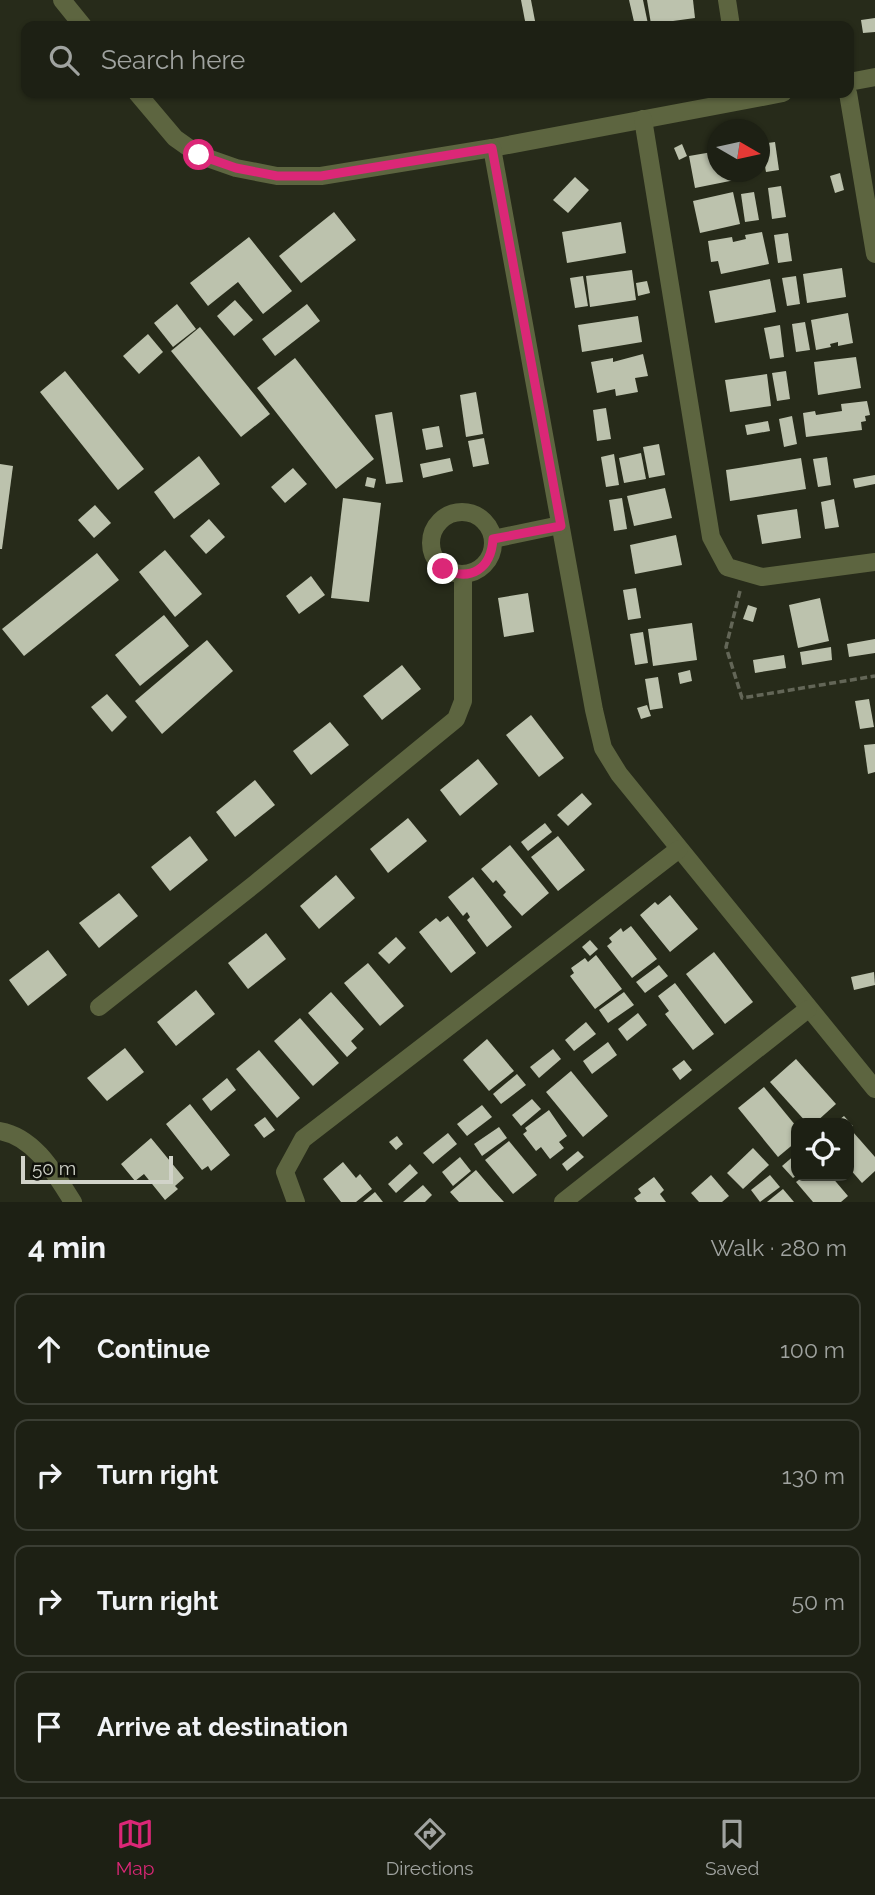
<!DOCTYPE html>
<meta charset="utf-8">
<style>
body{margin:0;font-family:Raleway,sans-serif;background:#25281d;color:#f1f3f6}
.controls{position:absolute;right:21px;bottom:21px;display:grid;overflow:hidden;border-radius:14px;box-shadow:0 2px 5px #0004}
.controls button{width:63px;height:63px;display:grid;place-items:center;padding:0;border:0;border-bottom:2px solid #3b3e34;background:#1d2014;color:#f1f3f6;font:35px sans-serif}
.compass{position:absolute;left:707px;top:119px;width:63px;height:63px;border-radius:50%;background:#1d2014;box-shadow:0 2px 5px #0004;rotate:99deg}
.scale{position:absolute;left:21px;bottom:18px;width:152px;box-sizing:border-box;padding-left:7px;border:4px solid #d1d3c9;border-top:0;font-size:19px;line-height:24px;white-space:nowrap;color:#d1d3c9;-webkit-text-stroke:5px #11120b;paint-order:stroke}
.stop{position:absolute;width:21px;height:21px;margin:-16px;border:5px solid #db2777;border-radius:50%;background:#fff}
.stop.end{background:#db2777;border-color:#fff;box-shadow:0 2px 7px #0008}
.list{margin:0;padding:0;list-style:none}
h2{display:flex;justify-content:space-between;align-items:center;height:91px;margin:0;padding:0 28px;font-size:30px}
h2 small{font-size:23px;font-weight:400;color:#a0a3a0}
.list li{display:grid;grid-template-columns:46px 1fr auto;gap:21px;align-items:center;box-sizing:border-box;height:112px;margin:0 14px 14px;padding:0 14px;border:2px solid #3b3e34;border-radius:14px}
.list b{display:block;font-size:26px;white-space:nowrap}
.list em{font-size:23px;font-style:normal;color:#a0a3a0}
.icon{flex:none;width:38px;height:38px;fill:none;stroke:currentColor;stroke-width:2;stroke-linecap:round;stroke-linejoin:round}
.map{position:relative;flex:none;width:875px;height:1202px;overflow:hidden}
.search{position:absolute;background:#1d2014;box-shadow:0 2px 5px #0004;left:21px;right:21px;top:21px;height:77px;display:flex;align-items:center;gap:18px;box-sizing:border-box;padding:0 24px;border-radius:14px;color:#a0a3a0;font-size:26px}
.sheet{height:595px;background:#1d2014}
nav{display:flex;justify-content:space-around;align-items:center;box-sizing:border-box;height:98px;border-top:2px solid #3b3e34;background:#1d2014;font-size:19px;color:#a0a3a0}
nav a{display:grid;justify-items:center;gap:4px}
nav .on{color:#db2777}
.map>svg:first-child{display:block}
.building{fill:#bcc2ad}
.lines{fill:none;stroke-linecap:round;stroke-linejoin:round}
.path{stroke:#636657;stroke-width:3.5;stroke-dasharray:7 3.5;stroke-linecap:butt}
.street{stroke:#5d6540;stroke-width:18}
.route{stroke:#db2777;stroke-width:9}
</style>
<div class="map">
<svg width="875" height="1202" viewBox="0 0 875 1202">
<rect width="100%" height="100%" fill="#272b1a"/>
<!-- building -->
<g class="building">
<polygon points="521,0 531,0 536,26 526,26"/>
<polygon points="629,0 643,0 648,24 635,26"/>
<polygon points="647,0 693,0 695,18 651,24"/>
<polygon points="875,18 875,32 863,33 861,20"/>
<polygon points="775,142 779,170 766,172 761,144"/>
<polygon points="682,144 687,156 679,160 674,148"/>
<polygon points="718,151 718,172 734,172 735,180 695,188 689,156"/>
<polygon points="840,173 844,190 835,193 830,176"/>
<polygon points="575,177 589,190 568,213 553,200"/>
<polygon points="781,186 786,217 772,219 768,188"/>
<polygon points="733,192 740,224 700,233 693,201"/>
<polygon points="754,192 759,220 745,222 741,194"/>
<polygon points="334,212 356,240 301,283 279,256"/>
<polygon points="621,222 626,253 567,263 562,232"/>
<polygon points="762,232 769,264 721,274 718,261 711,262 708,241 732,237 733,242 746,239 745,235"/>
<polygon points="788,233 792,261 778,263 774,235"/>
<polygon points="249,237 292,291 263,314 238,282 208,306 190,283"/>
<polygon points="842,268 846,297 807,303 803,274"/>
<polygon points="632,270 636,300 590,307 586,276"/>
<polygon points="583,276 588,306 575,308 570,278"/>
<polygon points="796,276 800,304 787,306 782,278"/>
<polygon points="770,279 776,312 715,323 709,291"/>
<polygon points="647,281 650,293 638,296 636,283"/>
<polygon points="235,300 253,320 234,336 217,316"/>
<polygon points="177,304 196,329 173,347 154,323"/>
<polygon points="307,304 320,321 275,356 262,339"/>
<polygon points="848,313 853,343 838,346 838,342 830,344 831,347 816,350 811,320"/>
<polygon points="638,316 642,342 582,352 578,325"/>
<polygon points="805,322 810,350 796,352 792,324"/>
<polygon points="780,325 784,357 770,359 764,328"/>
<polygon points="200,327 270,414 241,437 171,351"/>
<polygon points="148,334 163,352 139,374 123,356"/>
<polygon points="643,354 648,376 635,378 638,392 616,396 615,389 597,393 591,362 613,358 613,362"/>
<polygon points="856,357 861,388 818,395 814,362"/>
<polygon points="295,358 374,459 336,489 257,388"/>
<polygon points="65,371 144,469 118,490 40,392"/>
<polygon points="786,371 790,399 777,401 772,373"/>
<polygon points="767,374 771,406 730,412 725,380"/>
<polygon points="476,392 483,434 466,437 460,395"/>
<polygon points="867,401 870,415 865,416 866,421 861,422 862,430 806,437 803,413 815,411 816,415 842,411 841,404"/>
<polygon points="606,408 611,439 597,441 593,410"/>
<polygon points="392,412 403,482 386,484 375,415"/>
<polygon points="792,416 797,444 784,447 779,419"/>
<polygon points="768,421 770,431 747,435 745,425"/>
<polygon points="439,426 443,447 426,450 422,429"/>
<polygon points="484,438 489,464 473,467 468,441"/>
<polygon points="659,444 665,475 649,478 643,447"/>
<polygon points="641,453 646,479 624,483 619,458"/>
<polygon points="614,454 619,485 606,487 601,457"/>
<polygon points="199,456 220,484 174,519 154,492"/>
<polygon points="827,457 831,485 818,487 813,459"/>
<polygon points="450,458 453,471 423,478 420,464"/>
<polygon points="801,458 806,489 730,501 726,470"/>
<polygon points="0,464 13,466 2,549 0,549"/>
<polygon points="293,468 307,484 285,503 271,487"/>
<polygon points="875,475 875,484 855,488 853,479"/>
<polygon points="367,477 376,479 374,488 365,486"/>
<polygon points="665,488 672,518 634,526 627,496"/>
<polygon points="343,498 381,503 369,602 331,598"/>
<polygon points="622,498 627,529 614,531 609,500"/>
<polygon points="834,499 839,527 825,529 821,502"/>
<polygon points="95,505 111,523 94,538 78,520"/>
<polygon points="797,509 801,538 762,544 757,515"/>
<polygon points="209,519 225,537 206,554 190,536"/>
<polygon points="676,535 682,565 635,574 630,545"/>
<polygon points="165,550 202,594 175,617 139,572"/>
<polygon points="97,553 119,580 24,656 2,629"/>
<polygon points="311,576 325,595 299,614 286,596"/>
<polygon points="636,588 641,618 628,620 623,590"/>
<polygon points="528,593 534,632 504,637 498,598"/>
<polygon points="820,598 829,641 798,648 789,605"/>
<polygon points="748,605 757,608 753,622 743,619"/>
<polygon points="164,615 189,646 140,686 115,655"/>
<polygon points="692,623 697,660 653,666 648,629"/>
<polygon points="643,632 648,663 635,665 630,634"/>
<polygon points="875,639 875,653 849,657 847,644"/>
<polygon points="207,640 233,671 162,734 135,701"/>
<polygon points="831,647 832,660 802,665 800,652"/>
<polygon points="784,655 786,668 755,673 753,660"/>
<polygon points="402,665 421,689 382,720 363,696"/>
<polygon points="690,670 692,681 680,684 678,673"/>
<polygon points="658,677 663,708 650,710 645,679"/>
<polygon points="107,694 127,717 112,732 91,707"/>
<polygon points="869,699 874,727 860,729 855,701"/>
<polygon points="647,705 651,716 641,719 637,708"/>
<polygon points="531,715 564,758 539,777 506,735"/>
<polygon points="330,722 349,745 311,775 293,751"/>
<polygon points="875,744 875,772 868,774 864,745"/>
<polygon points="478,759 498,784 460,816 440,790"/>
<polygon points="255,780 275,805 235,837 216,812"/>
<polygon points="582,793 592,804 568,826 557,815"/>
<polygon points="408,818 427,841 388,873 370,849"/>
<polygon points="545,823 552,832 528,851 521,842"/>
<polygon points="190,836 208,860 170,891 151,867"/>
<polygon points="558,836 585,870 558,891 531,857"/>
<polygon points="510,845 549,893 522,916 503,895 506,892 496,880 493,883 481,869"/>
<polygon points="336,875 355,898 319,929 300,906"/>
<polygon points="473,877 512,927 487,947 467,920 470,917 467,912 463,916 448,897"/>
<polygon points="119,893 138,916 99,948 79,923"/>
<polygon points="670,895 698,929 670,952 640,915 655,902 658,905"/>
<polygon points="448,916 476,953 451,973 419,932 436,918 440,922"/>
<polygon points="631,926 657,959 632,978 607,946 612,942 609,938 621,928 623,932"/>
<polygon points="266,933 286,959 248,989 228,963"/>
<polygon points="396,937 406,948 389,964 378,953"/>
<polygon points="590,940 598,949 590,956 582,947"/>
<polygon points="48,950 67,975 28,1006 9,980"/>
<polygon points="714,952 753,1002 725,1024 686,974"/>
<polygon points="596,955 622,989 595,1009 570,976 574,973 571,968 585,958 588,962"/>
<polygon points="368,963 404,1006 380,1026 344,983"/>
<polygon points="659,965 668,976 645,993 636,982"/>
<polygon points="874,972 875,985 854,990 851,977"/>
<polygon points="675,983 714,1034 693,1050 665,1014 669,1011 658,996"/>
<polygon points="196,990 215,1014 176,1046 157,1022"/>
<polygon points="331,992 364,1029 351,1041 357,1048 347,1057 308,1013"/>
<polygon points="624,992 634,1005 608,1023 599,1010"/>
<polygon points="638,1013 647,1025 627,1041 618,1029"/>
<polygon points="300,1018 339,1063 313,1086 274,1041"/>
<polygon points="586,1022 596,1034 574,1051 565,1040"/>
<polygon points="487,1039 514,1071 489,1091 463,1060"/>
<polygon points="608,1042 617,1055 592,1074 583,1061"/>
<polygon points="125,1048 144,1072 107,1101 87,1078"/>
<polygon points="553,1049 561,1059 539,1078 530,1067"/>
<polygon points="259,1050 300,1098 277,1118 236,1069"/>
<polygon points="796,1059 836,1104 815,1123 807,1123 770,1082"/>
<polygon points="684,1060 692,1070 680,1080 672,1069"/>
<polygon points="571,1071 608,1116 583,1137 546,1092"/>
<polygon points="517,1074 526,1085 501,1104 493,1094"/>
<polygon points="227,1078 236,1090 211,1111 202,1099"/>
<polygon points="764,1087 796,1126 796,1142 778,1157 738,1108"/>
<polygon points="532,1099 541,1109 521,1126 512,1115"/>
<polygon points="190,1104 230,1155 211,1171 208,1166 202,1170 166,1124"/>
<polygon points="482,1105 492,1117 467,1136 457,1124"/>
<polygon points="549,1110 567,1136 559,1142 564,1148 550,1159 541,1147 536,1151 523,1134 527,1131 525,1128"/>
<polygon points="844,1116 853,1126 849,1130 849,1123 835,1123"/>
<polygon points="265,1117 275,1130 264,1138 254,1125"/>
<polygon points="499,1127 507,1138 482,1156 474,1144"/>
<polygon points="853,1132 875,1157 875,1171 862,1183 849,1168 849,1135"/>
<polygon points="448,1133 457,1144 433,1164 423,1153"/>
<polygon points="397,1136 403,1144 396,1150 389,1142"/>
<polygon points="151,1138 184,1178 175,1186 178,1189 165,1200 144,1174 135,1181 121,1164"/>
<polygon points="509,1141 537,1175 513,1194 485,1160"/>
<polygon points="753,1148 769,1165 743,1189 727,1173"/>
<polygon points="578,1151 584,1157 567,1171 562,1164"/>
<polygon points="796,1154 796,1176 793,1178 782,1166"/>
<polygon points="460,1157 471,1171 453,1186 442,1172"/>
<polygon points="343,1162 356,1178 360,1174 372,1189 356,1202 341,1202 323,1179"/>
<polygon points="410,1164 418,1173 396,1193 388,1184"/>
<polygon points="476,1170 493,1190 504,1202 459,1202 450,1192"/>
<polygon points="711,1175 729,1196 722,1202 699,1202 691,1193"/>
<polygon points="770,1175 780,1187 760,1202 751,1190"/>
<polygon points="804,1176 831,1176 848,1196 841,1202 813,1202 796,1182"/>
<polygon points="654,1177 664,1190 660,1194 666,1202 637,1202 634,1198 641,1193 638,1189"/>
<polygon points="423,1185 432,1195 425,1202 403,1202"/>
<polygon points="783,1189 794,1202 767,1202"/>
<polygon points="375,1192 383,1202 363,1202"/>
</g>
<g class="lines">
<!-- path -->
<polyline class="path" points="740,591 726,647 742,698 875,676"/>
<!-- street -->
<g class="street">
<polyline points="62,0 83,26"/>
<polyline points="727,0 731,26"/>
<polyline points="849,82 875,77"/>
<polyline points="137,93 175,138 199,155 236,168 277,176 321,176 492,148 783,93"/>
<polyline points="848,93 875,254"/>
<polyline points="643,119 711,537 727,567 762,577 875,562"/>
<polyline points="492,148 594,710 603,748 619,774 875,1089"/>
<circle cx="462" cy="543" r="31"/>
<polyline points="493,539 560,525"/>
<polyline points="99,1007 256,883 456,719 463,701 463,574"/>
<path d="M0 1131C35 1137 55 1174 73 1202"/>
<polyline points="296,1202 285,1172 303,1139 679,849"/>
<polyline points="563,1202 808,1009"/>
</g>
</g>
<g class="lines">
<!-- route -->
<path class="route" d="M199 155 236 168 277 176H321L492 148 561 526 493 539C491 569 471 582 443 569"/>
</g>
</svg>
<div class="controls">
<button><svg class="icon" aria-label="locate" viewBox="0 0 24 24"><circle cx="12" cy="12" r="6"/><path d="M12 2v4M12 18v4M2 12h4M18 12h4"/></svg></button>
</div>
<svg class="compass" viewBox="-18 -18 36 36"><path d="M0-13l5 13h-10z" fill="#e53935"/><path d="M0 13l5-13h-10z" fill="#a0a3a0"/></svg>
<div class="scale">50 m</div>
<div class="stop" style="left:199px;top:155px"></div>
<div class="stop end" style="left:443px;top:569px"></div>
<div class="search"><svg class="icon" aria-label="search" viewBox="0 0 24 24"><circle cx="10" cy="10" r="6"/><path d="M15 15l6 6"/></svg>Search here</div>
</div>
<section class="sheet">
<h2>4 min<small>Walk · 280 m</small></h2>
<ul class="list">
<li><svg class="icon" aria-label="ahead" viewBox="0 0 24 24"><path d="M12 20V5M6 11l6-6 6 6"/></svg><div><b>Continue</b></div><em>100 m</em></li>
<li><svg class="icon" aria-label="right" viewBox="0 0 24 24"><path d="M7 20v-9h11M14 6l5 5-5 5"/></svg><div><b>Turn right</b></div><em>130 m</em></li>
<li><svg class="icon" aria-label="right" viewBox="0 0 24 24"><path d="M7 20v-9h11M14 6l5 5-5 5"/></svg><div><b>Turn right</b></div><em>50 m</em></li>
<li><svg class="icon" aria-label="arrive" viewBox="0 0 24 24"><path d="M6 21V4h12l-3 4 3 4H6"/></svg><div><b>Arrive at destination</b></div></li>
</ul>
</section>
<nav>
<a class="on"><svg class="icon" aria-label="map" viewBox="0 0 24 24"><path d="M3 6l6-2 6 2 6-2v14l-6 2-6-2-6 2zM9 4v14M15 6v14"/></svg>Map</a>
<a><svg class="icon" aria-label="directions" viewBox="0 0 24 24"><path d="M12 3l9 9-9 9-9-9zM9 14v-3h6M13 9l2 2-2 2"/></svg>Directions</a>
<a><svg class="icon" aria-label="saved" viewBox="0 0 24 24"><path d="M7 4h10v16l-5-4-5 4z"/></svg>Saved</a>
</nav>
